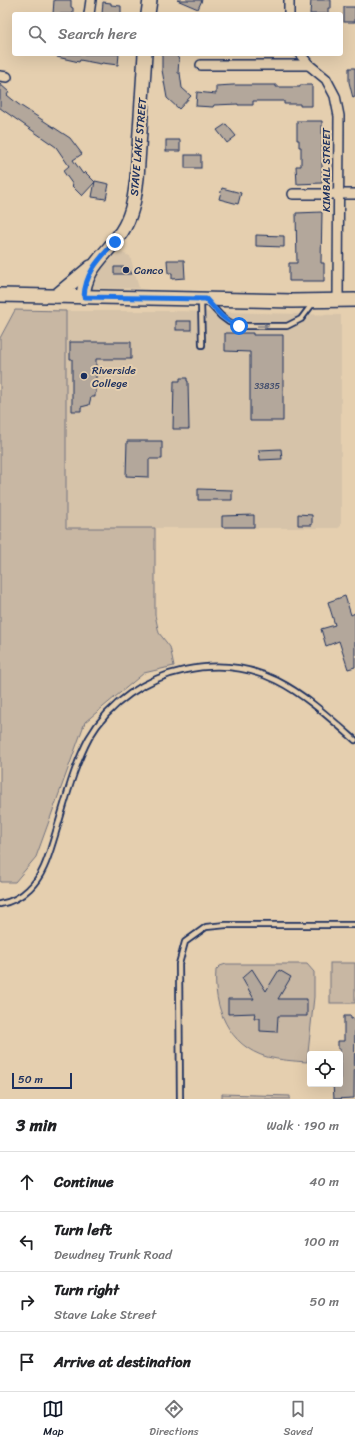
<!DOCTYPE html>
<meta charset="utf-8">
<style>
body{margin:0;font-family:Sriracha,sans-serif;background:#f2f2f2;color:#202124}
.controls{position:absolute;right:12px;bottom:12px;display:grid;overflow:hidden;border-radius:4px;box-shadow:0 4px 16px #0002}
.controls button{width:36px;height:36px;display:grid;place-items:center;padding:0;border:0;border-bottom:1px solid #e0e0e0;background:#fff;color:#202124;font:20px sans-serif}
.scale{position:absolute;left:12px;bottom:10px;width:60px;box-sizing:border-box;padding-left:4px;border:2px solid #1b2f5e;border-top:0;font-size:11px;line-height:14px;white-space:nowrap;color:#1b2f5e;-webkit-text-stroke:3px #e5cfaf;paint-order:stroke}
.stop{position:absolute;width:12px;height:12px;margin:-9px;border:3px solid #1a73e8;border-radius:50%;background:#fff}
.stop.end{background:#1a73e8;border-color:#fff;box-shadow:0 1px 4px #0008}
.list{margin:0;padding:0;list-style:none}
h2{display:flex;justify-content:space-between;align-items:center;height:52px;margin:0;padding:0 16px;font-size:17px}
h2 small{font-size:13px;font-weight:400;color:#757577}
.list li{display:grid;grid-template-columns:26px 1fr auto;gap:12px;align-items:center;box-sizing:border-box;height:60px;padding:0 16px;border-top:1px solid #e0e0e0}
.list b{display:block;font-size:15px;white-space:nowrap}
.list p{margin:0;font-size:13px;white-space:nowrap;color:#757577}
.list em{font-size:13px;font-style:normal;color:#757577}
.icon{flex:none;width:22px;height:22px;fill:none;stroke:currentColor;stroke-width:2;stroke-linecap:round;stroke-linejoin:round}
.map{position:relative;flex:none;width:355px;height:1099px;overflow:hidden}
.search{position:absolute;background:#fff;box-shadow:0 4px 16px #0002;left:12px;right:12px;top:12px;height:44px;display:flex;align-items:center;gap:10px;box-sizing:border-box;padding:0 14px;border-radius:4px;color:#757577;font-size:15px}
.sheet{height:292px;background:#fff}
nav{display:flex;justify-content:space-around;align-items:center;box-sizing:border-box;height:56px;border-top:1px solid #e0e0e0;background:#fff;font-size:11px;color:#757577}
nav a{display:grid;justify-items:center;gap:2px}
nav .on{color:#111827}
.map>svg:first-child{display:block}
.built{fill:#d6c3a9}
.green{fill:#c8b7a3;stroke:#727380}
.building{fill:#b3a79b;stroke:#1b2f5e}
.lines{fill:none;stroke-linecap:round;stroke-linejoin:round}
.service-casing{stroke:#1b2f5e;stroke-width:8}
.minor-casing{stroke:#1b2f5e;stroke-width:12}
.secondary-casing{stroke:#1b2f5e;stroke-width:16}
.service{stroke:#e5cfaf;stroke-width:4.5}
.minor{stroke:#e5cfaf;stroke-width:9}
.secondary{stroke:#e5cfaf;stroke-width:13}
.oneway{fill:#807f86}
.route{stroke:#1a73e8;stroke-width:5}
.poi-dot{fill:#1b2f5e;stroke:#e5cfaf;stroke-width:1.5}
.labels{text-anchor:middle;stroke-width:4;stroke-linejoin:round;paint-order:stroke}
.number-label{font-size:9px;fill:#414d6d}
.street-label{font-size:11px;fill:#1b2f5e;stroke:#e5cfaf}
.poi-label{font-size:11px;fill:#1b2f5e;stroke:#e5cfaf;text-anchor:start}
</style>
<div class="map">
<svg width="355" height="1099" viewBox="0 0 355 1099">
<rect width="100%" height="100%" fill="#e5cfaf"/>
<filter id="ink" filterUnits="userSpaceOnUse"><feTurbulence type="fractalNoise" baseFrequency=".025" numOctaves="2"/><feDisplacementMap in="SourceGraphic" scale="8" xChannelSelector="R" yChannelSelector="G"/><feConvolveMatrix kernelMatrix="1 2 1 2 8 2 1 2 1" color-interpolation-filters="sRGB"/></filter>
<g filter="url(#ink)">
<!-- built -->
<g class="built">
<polygon points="119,252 130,256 139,288 91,289 98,272"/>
<polygon points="66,311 172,311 341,315 341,526 338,528 66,528"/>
</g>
<!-- green -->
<g class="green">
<polygon points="15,310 66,311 66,528 155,528 155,615 159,633 170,647 174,666 144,673 85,722 36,857 15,882 0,882 0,338"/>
<rect x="330" y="963" width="25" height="40"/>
<path d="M226 964H307L314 972V997L307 1062C293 1061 280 1060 267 1057 228 1046 213 1007 216 970L220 966Z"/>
<polygon points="222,1094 290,1096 290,1099 222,1099"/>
</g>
<!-- building -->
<g class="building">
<polygon points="54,0 71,0 71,7 73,8 73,14 53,14"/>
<polygon points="177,0 202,0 198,9"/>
<polygon points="311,0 331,0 331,8 328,8 328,14 310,14"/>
<polygon points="103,2 111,3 111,5 121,6 121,14 102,14"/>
<rect x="344" y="7" width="11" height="15"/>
<polygon points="58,54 119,54 118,65 102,63 101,64 80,60 79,62 57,57"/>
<polygon points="162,54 175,54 179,59 178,73 180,73 182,88 191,96 179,109 167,98 162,70"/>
<polygon points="349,68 355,68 355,97 353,98 349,82"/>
<polygon points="0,84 9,92 7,95 18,104 70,138 82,154 73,160 83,174 85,172 95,182 82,196 72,186 73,185 63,171 69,166 56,147 0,108"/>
<polygon points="233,85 276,85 276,87 300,87 300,85 312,85 312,106 300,106 300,104 284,104 284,101 253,101 253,105 238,105 238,104 214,105 213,107 196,106 197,92 216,94 216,86"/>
<polygon points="297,121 322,121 322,183 297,184 296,166 301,166 301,147 299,147 299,140 297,140"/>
<polygon points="226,124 236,136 227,143 217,130"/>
<rect x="166" y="140" width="14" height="11"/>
<rect x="185" y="155" width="16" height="13"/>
<polygon points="95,181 109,184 106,199 92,197"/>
<polygon points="222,188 241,193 238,204 219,199"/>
<polygon points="322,212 321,263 324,263 324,281 289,281 289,263 297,263 296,213"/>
<polygon points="256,235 284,236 284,247 256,246"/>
<polygon points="167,260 184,260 185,278 172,279 172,273 168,273"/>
<polygon points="114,267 128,267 132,274 114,274"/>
<rect x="176" y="321" width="15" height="9"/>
<polygon points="225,333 253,333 253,335 283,335 283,421 250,421 250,352 225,351"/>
<polygon points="70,342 131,342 131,359 96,359 96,393 95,393 95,397 91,397 89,405 81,407 81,411 72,411 72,359 70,359"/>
<polygon points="180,378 187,378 187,381 188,381 189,429 173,429 174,381 180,381"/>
<polygon points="127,441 162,441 162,459 149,459 149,477 126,476"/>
<polygon points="281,449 282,459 260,460 259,450"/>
<polygon points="198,489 232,490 232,500 198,500"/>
<polygon points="298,514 312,515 312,525 298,525"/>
<polygon points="254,515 254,527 222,527 222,516"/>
<polygon points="345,596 351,615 355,613 355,667 348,669 339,641 326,646 321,629 335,625 328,602"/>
<polygon points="252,969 266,991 279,970 291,977 278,999 307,999 307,1016 278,1016 277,1032 260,1031 260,1018 254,1018 255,1013 228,1014 228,999 254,999 242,978"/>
<polygon points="344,1016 351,1016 351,1019 355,1018 354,1098 334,1099 333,1084 340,1084 340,1049 338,1049 338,1041 344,1041"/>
</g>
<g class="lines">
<defs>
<g id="service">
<polyline points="201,301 202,345"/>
<polyline points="208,302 221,316 229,322 239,326 287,326 301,319 313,303"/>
<path d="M0 904C11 902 21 897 29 889 44 875 49 854 55 835 65 803 73 768 89 738 109 703 146 678 185 670 261 654 303 694 355 740"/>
<polyline points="180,1099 179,964 185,942 206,927 226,925 355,925"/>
</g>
<g id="minor">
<polyline points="289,0 289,14"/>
<polyline points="89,14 91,0"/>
<polyline points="300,54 309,65 326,79 335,96 339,116 338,301"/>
<polyline points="201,65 309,65"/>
<polyline points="0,76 7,77"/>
<polyline points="293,194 355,194"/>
</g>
<g id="secondary">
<polyline points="148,14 150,0"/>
<polyline points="0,295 292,301 355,300"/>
<polyline points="56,296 91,267"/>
<path d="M83 297C85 264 111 253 125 226 133 211 135 195 137 178L145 54"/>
</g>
</defs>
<!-- service casing -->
<use href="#service" class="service-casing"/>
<!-- minor casing -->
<use href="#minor" class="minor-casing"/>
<!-- secondary casing -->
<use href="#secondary" class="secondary-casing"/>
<!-- service -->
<use href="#service" class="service"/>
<!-- minor -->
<use href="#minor" class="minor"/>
<!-- secondary -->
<use href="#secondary" class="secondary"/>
</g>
<!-- one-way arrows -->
<defs><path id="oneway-solid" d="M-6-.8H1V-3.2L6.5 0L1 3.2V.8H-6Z"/></defs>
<use class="oneway" href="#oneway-solid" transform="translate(263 326)"/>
</g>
<g class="lines" filter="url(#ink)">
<!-- route -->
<path class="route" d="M115 242C99 259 85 273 84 297L206 299C217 311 223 321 239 326"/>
</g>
<!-- markers -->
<g class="poi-dot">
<circle cx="126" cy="270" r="4"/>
<circle cx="84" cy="376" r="4"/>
</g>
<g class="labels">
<!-- number labels -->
<g class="number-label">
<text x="267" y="389">33835</text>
</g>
<!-- street labels -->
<g class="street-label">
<text transform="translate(138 147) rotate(-85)" y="4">STAVE LAKE STREET</text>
<text transform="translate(326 170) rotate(-90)" y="4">KIMBALL STREET</text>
</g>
<!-- poi labels -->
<g class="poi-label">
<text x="134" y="274">Canco</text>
<text x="92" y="374">Riverside<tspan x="92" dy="13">College</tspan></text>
</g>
</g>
</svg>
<div class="controls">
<button><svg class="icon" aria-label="locate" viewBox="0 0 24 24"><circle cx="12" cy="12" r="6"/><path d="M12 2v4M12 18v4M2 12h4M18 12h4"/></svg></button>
</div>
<div class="scale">50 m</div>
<div class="stop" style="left:239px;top:326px"></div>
<div class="stop end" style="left:115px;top:242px"></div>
<div class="search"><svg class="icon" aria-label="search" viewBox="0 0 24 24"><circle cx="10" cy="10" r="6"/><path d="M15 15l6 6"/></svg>Search here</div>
</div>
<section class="sheet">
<h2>3 min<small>Walk · 190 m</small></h2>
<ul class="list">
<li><svg class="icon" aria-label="ahead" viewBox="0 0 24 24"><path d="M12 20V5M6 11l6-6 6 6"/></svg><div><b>Continue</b></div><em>40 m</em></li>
<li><svg class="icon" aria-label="left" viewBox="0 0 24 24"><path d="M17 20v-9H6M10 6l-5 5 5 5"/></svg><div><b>Turn left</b><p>Dewdney Trunk Road</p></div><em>100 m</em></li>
<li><svg class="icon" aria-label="right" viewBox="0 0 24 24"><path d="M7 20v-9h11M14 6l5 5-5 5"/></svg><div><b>Turn right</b><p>Stave Lake Street</p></div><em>50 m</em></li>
<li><svg class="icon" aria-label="arrive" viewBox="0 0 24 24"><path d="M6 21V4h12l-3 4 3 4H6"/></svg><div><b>Arrive at destination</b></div></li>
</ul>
</section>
<nav>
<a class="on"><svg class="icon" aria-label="map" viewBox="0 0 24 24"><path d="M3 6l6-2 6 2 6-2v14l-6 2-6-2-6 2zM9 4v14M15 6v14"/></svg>Map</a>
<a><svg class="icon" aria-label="directions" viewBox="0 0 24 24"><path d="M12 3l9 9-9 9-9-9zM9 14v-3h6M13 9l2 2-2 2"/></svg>Directions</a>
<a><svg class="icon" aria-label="saved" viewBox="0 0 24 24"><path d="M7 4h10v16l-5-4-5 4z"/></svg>Saved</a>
</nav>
